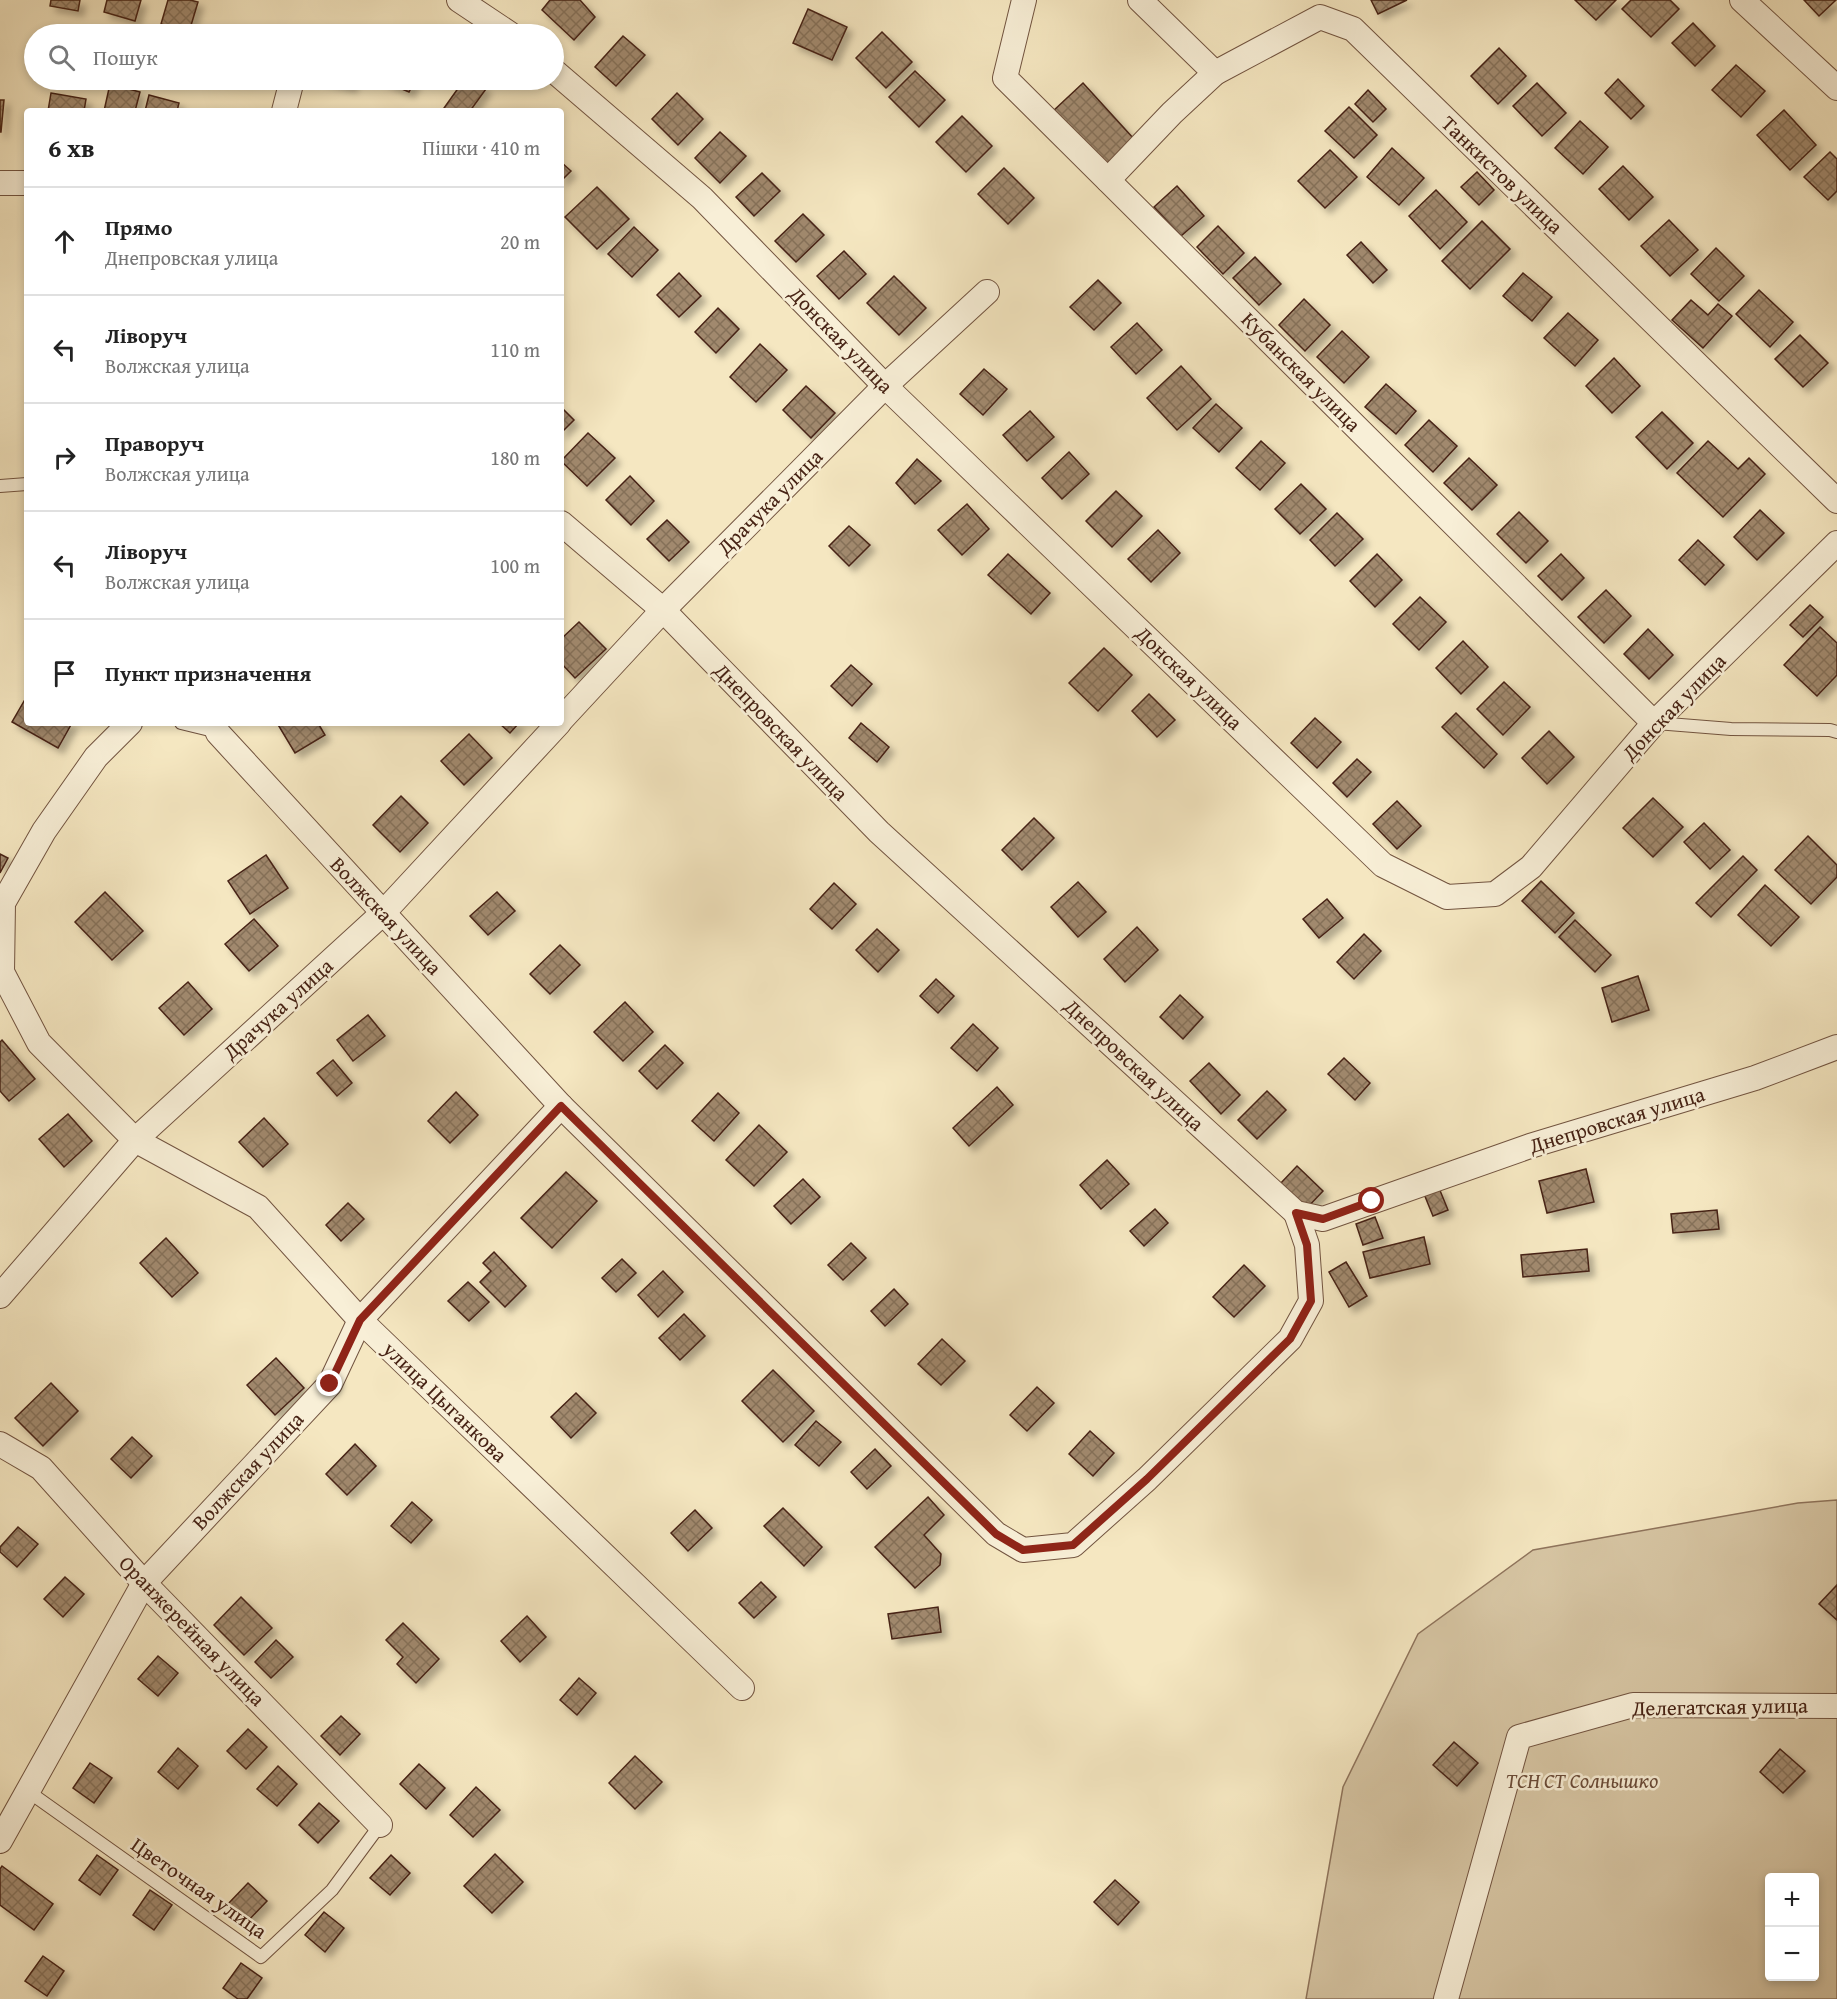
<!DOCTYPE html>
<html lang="uk">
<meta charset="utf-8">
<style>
body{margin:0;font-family:"Gentium Book Plus",serif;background:#f2f2f2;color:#222}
.controls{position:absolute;right:18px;bottom:18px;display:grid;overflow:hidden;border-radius:6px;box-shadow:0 3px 9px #0003}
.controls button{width:54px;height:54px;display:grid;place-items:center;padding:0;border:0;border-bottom:2px solid #e0e0e0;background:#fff;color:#222;font:30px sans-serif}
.stop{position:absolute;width:18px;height:18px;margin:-14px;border:4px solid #8f2418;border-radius:50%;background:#fff}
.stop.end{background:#8f2418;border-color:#fff;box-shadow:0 2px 6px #0008}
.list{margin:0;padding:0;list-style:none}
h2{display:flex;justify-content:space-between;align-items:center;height:78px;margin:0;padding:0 24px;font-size:26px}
h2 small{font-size:20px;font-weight:400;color:#767676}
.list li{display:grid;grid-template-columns:39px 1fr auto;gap:18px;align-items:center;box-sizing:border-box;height:108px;padding:0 24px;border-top:2px solid #e0e0e0}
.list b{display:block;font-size:22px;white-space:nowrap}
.list p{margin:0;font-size:20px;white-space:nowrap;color:#767676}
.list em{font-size:20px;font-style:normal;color:#767676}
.icon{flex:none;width:33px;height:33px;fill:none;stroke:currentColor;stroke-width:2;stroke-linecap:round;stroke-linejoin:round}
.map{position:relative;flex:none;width:1837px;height:1999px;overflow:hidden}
.search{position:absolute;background:#fff;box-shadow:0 3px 9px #0003;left:24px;top:24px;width:540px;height:66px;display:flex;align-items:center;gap:15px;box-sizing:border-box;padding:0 21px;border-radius:33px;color:#767676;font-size:22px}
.panel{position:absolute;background:#fff;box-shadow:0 3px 9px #0003;left:24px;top:108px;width:540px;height:618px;border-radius:6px}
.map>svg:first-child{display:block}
.garden{fill:#d7c6a4;stroke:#8f745c;stroke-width:1.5;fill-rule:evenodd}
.building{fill:url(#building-cross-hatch);stroke:#472315;stroke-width:1.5;filter:url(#shadow)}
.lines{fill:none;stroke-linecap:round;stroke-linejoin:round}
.service-casing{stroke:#725440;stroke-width:14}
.minor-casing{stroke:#725440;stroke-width:26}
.service{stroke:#f8efd7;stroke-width:12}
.minor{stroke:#f8efd7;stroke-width:24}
.route{stroke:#8f2418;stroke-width:8}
.labels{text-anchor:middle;stroke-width:5;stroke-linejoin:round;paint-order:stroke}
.street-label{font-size:21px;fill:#472315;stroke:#f8efd7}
.park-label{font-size:21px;font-style:italic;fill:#6b4c39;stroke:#f8efd7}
</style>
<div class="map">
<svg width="1837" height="1999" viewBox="0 0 1837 1999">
<defs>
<pattern id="building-cross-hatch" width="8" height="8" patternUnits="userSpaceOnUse" patternTransform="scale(1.5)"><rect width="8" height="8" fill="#a1896e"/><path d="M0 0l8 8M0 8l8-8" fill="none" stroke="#857059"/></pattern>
<filter id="shadow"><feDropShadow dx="5.5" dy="5.5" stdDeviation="3" flood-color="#0004"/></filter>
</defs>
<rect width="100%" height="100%" fill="#f5e7c1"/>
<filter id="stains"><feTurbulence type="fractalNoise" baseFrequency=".00333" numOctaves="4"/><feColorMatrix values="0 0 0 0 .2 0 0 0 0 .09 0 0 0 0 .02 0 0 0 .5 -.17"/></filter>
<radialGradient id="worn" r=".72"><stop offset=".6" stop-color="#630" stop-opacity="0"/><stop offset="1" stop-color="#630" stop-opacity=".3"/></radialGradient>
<!-- garden -->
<path class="garden" d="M1837 1500V1999H1306L1343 1787 1418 1634 1533 1550 1798 1503ZM1770 1878H1814V1976H1770Z"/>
<!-- building -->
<g class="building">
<polygon points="51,0 80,0 78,11 50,6"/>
<polygon points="107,0 141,0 135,21 104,12"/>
<polygon points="168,0 190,0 198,2 189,32 161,24"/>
<polygon points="550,0 580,0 595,17 574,40 542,10"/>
<polygon points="1371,0 1407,0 1378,14"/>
<polygon points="1575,0 1616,0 1596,20"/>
<polygon points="1631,0 1670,0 1679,9 1651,37 1622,9"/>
<polygon points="1804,0 1836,0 1819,16"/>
<polygon points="808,9 847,27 832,60 793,43"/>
<polygon points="1693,23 1715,46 1695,66 1672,43"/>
<polygon points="882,32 912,62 886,88 856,58"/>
<polygon points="623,36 645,55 616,86 595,67"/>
<polygon points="1499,48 1526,76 1498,104 1471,76"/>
<polygon points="1736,65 1765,91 1741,117 1712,90"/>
<polygon points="915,71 945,100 919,127 889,97"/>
<polygon points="1618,79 1644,106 1631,119 1605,93"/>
<polygon points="322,80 353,80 351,87"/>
<polygon points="381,80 415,80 409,92"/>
<polygon points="464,80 473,80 486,89 470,111 449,111 444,108"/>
<polygon points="1083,83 1134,139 1103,167 1052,112"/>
<polygon points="1537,83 1566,113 1542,136 1513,106"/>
<polygon points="110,84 140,92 135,111 104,111"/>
<polygon points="1368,90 1386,109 1373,122 1355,104"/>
<polygon points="51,93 86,99 84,111 48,111"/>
<polygon points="677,93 703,119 678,145 652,119"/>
<polygon points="149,95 179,103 177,111 145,111"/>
<polygon points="0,100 4,100 1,132 0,132"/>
<polygon points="1349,107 1377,135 1354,158 1325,131"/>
<polygon points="1784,110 1816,145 1790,170 1757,135"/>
<polygon points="962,116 992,146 966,172 936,142"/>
<polygon points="1580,121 1608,147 1583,174 1555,148"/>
<polygon points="720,132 746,156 720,183 695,158"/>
<polygon points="1392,148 1424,178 1399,205 1367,177"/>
<polygon points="1330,150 1357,177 1325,208 1298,181"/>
<polygon points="1830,152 1837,159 1837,191 1828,200 1804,177"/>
<polygon points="561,162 571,171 561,181"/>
<polygon points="1623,166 1653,197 1629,220 1599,189"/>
<polygon points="1004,168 1034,198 1008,224 978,194"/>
<polygon points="1477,172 1494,190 1479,205 1461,187"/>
<polygon points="762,173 780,191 754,216 736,197"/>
<polygon points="1177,186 1204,216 1181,236 1154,207"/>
<polygon points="597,187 629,219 597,249 565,217"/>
<polygon points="1436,190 1467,222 1440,249 1409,216"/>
<polygon points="803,214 824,235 796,262 775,241"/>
<polygon points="1669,220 1698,250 1670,276 1641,246"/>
<polygon points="1482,221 1510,249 1470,289 1442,261"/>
<polygon points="1218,226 1244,253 1223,274 1197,247"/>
<polygon points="634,227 658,250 632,277 608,254"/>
<polygon points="1361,242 1387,270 1373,283 1347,255"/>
<polygon points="1716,248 1744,276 1719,301 1691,274"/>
<polygon points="844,251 866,274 839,299 817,276"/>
<polygon points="1255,257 1281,284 1259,305 1233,278"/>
<polygon points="679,273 701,296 679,317 657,295"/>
<polygon points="1523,273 1552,297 1532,321 1503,296"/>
<polygon points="894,276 926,308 899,335 867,303"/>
<polygon points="1098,280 1121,303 1094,330 1070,307"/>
<polygon points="1759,290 1793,322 1770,347 1736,314"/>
<polygon points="1304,299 1330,325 1305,351 1279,325"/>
<polygon points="1691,300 1708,315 1718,304 1732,316 1703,348 1672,320"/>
<polygon points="718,308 739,329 716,353 695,332"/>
<polygon points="1568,313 1598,340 1575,366 1544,338"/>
<polygon points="1137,323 1162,350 1136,374 1111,347"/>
<polygon points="1342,331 1369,357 1344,383 1317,357"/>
<polygon points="1800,335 1828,363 1803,387 1775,359"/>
<polygon points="760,344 787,370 756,402 730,377"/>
<polygon points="1614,358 1640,386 1612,413 1586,386"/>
<polygon points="1181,366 1211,399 1177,430 1147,398"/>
<polygon points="984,369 1007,389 983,415 960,394"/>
<polygon points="1386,384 1416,411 1396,434 1365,407"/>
<polygon points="806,386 835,413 811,438 783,410"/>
<polygon points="1216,404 1242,428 1219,452 1193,428"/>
<polygon points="561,407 574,420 561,433"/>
<polygon points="1030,411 1054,437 1027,461 1003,435"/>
<polygon points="1662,412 1693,443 1667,469 1636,437"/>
<polygon points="1429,420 1457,446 1433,472 1405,445"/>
<polygon points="588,433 615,458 587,486 561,461"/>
<polygon points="1261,441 1285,463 1260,490 1236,468"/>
<polygon points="1708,441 1738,469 1749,458 1765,474 1723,517 1677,473"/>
<polygon points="1069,452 1089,474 1062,499 1042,478"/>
<polygon points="1469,458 1497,485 1472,510 1444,483"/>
<polygon points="917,459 941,481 915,504 896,483"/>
<polygon points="630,476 654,501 631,525 606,500"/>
<polygon points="1301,484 1326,509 1300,534 1275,509"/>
<polygon points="1116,491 1142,516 1112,547 1086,521"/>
<polygon points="967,504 989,529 962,555 938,530"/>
<polygon points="1760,510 1784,533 1757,560 1734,537"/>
<polygon points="1519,512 1548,541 1526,563 1497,534"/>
<polygon points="1337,513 1363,539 1335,566 1310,540"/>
<polygon points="667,520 689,542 669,561 647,539"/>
<polygon points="849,526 870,545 849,566 829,546"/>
<polygon points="1158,530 1180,553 1151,582 1128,559"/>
<polygon points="1698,540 1724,565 1705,585 1679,560"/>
<polygon points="1008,554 1050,593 1031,614 988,575"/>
<polygon points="1377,554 1402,580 1375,607 1350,581"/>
<polygon points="1561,554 1584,578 1562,600 1538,576"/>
<polygon points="1606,590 1631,616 1604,643 1578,617"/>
<polygon points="1420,597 1446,622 1419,650 1393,624"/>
<polygon points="1810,605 1823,617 1803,637 1790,625"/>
<polygon points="579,622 606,649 575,678 561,663 561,639"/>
<polygon points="1820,627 1837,643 1837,675 1817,696 1784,665"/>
<polygon points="1648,629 1673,655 1649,679 1624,654"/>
<polygon points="1463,641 1488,667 1461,694 1436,668"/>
<polygon points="1104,648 1132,675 1098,711 1069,683"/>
<polygon points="851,665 872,684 852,706 831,686"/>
<polygon points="1504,682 1530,707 1503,735 1477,709"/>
<polygon points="1149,694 1175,720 1157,737 1132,711"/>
<polygon points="27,696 27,723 72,723 58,748 12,722"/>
<polygon points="1456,713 1497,754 1484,768 1442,727"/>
<polygon points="1315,718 1341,742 1317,768 1291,743"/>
<polygon points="277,723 318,723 325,735 295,753"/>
<polygon points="499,723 519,723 510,733"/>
<polygon points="861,723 889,747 877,762 849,738"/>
<polygon points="1549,731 1574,757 1547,784 1522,758"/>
<polygon points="469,734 492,758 464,785 441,761"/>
<polygon points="1357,759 1371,772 1347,797 1333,783"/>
<polygon points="401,796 428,823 400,852 373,825"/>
<polygon points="1653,798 1683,827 1653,857 1623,828"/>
<polygon points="1397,801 1421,826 1397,849 1373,824"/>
<polygon points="1034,818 1054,838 1022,870 1002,850"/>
<polygon points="1704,823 1730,850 1710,869 1684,842"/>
<polygon points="1808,836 1837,865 1837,877 1811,904 1775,870"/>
<polygon points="0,854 8,858 0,873"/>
<polygon points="266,855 288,888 250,914 228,881"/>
<polygon points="1743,856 1757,870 1711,917 1696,903"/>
<polygon points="1541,881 1574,913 1555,933 1522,901"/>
<polygon points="1078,882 1106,912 1078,937 1051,907"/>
<polygon points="834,883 856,904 832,929 810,909"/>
<polygon points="1765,885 1799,917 1771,946 1738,915"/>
<polygon points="105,892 143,931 112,960 75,922"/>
<polygon points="497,892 515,911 488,935 470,916"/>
<polygon points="1327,899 1343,918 1319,938 1303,919"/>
<polygon points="254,919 278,946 249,971 225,944"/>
<polygon points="1575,920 1611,955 1595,972 1559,937"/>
<polygon points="1137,927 1158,950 1125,982 1104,959"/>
<polygon points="877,929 899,950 878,972 856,950"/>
<polygon points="1364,934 1381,951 1354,979 1337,962"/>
<polygon points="560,945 580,965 550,994 530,974"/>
<polygon points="1638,976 1649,1010 1612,1022 1602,988"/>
<polygon points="936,979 954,996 938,1013 920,996"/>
<polygon points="188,982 212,1009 184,1035 159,1008"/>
<polygon points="1180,995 1203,1017 1183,1039 1160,1017"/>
<polygon points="625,1002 653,1032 623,1061 594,1032"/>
<polygon points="368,1015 385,1036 353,1061 337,1040"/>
<polygon points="973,1024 998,1048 977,1071 951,1048"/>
<polygon points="2,1040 35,1079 9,1101 0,1091 0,1042"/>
<polygon points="665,1045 683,1063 657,1089 639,1071"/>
<polygon points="1344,1058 1370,1083 1355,1100 1328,1074"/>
<polygon points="333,1060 352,1083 337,1096 317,1073"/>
<polygon points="1209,1063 1240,1095 1221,1114 1190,1081"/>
<polygon points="997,1087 1013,1105 969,1146 953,1128"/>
<polygon points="1267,1091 1286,1110 1257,1139 1238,1120"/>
<polygon points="456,1092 478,1115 450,1143 428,1121"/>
<polygon points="718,1093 739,1113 714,1141 692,1121"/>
<polygon points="68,1114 92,1141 64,1167 39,1139"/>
<polygon points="264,1118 288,1144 263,1167 239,1142"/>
<polygon points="759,1125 787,1152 754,1186 726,1160"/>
<polygon points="1107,1160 1129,1184 1101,1209 1080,1185"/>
<polygon points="1297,1166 1323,1191 1306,1209 1280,1184"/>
<polygon points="1586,1169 1594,1202 1547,1213 1539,1181"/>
<polygon points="566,1172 597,1201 552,1248 521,1218"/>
<polygon points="803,1179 820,1197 791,1224 774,1206"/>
<polygon points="1439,1188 1448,1210 1433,1216 1424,1194"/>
<polygon points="348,1203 364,1219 341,1241 326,1225"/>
<polygon points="1155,1209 1168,1223 1144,1246 1130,1231"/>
<polygon points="1717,1210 1719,1229 1673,1233 1671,1214"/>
<polygon points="1375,1217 1383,1238 1363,1245 1356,1224"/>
<polygon points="1424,1237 1430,1264 1370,1278 1363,1252"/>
<polygon points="166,1238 198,1273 172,1297 140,1263"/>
<polygon points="851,1243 866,1258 843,1280 828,1265"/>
<polygon points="1587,1249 1589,1271 1523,1277 1521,1255"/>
<polygon points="494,1252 526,1286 505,1307 480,1282 491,1271 483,1263"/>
<polygon points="622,1259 636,1273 616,1292 602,1278"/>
<polygon points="1346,1262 1367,1296 1349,1307 1329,1272"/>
<polygon points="1244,1265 1265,1286 1234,1317 1213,1297"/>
<polygon points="663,1271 683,1292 658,1317 638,1295"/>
<polygon points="468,1282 489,1302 469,1321 448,1301"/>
<polygon points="894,1289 908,1304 885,1326 871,1311"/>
<polygon points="684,1314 705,1336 680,1360 659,1338"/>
<polygon points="942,1339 965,1361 941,1385 918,1364"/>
<polygon points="276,1358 304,1388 275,1415 247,1385"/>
<polygon points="773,1370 814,1411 783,1442 742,1401"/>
<polygon points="51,1383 78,1411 43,1446 15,1418"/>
<polygon points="1037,1387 1054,1403 1027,1431 1010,1415"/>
<polygon points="576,1393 596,1413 571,1438 551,1417"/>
<polygon points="816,1421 841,1442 819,1466 795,1445"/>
<polygon points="1090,1431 1114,1453 1093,1476 1069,1454"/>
<polygon points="132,1437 152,1456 131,1478 111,1459"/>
<polygon points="355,1444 376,1466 347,1495 326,1474"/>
<polygon points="875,1449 891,1466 867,1489 851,1472"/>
<polygon points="928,1497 944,1515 924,1535 941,1554 940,1565 915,1588 875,1547"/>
<polygon points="412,1502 432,1520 411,1543 391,1526"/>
<polygon points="783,1508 822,1547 804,1566 764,1526"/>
<polygon points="695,1510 712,1528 688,1551 671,1533"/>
<polygon points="18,1527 38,1544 17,1567 0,1552 0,1547"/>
<polygon points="65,1577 84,1594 63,1617 44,1599"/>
<polygon points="761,1582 776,1597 754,1618 739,1603"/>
<polygon points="1837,1585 1837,1620 1819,1604"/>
<polygon points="241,1597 272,1628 244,1655 214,1625"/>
<polygon points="938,1607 941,1632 892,1639 888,1614"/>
<polygon points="527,1616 546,1637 520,1662 501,1641"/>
<polygon points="403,1623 439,1659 416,1683 397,1664 403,1657 386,1640"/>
<polygon points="276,1640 293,1657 271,1678 255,1662"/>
<polygon points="158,1656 178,1673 158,1696 138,1679"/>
<polygon points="579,1678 596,1693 577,1715 560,1700"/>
<polygon points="341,1716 360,1734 340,1755 321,1736"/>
<polygon points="248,1729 267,1747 246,1769 227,1751"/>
<polygon points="1454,1742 1478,1763 1457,1786 1433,1765"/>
<polygon points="178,1748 198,1766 178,1789 158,1772"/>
<polygon points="1780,1749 1805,1771 1783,1793 1760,1772"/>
<polygon points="635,1756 662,1782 635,1809 609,1783"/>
<polygon points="90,1763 112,1778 94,1803 73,1788"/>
<polygon points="419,1764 445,1788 426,1809 400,1784"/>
<polygon points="278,1766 297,1784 277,1806 257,1789"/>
<polygon points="476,1787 500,1810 473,1837 450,1815"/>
<polygon points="319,1803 339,1821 318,1843 299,1825"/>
<polygon points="495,1854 523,1882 492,1913 464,1886"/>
<polygon points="97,1855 118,1870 100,1895 79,1880"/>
<polygon points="391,1855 410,1873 390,1895 370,1878"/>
<polygon points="2,1866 53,1904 34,1930 0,1905 0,1869"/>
<polygon points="1115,1880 1139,1902 1118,1925 1094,1902"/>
<polygon points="248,1883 267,1901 246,1923 227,1905"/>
<polygon points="150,1890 172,1905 154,1930 133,1915"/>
<polygon points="324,1912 344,1928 325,1952 305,1935"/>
<polygon points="43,1956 64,1971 47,1996 25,1981"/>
<polygon points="241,1963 262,1978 247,1999 238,1999 223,1988"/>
</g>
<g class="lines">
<defs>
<g id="service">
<polyline points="0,486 27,484"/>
<polyline points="181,723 218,732"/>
<polyline points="1656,723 1731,729 1830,730 1837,732"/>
<polyline points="29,1792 261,1957 332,1890 380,1825"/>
</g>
<g id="minor">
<polyline points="459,0 510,34"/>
<polyline points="1024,0 1005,78 1654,723"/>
<polyline points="1140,0 1215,73 1320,17 1353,29 1837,501"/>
<polyline points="1742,0 1837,88"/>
<polyline points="554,71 702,198 885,386 1383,865 1447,897 1495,894 1531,867 1654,723 1837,543"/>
<polyline points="284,111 291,84"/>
<polyline points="1108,180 1172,113 1215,73"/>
<polyline points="0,183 27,183"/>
<polyline points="561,523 663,610 879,832 1296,1213 1323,1219 1530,1146 1755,1078 1837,1047"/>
<polyline points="561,720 663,610 885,386 987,292"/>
<polyline points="130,723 96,757 44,831 3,903 2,972 39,1043 135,1140 258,1207 360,1320 742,1688"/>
<polyline points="214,723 218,733 561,1106 996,1534 1023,1550 1073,1545 1147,1479 1290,1339 1311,1301 1307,1245 1296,1213"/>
<polyline points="0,1296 135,1140 383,913 559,723"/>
<polyline points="0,1444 41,1468 144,1583 380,1825"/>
<polyline points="0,1841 144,1583 330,1384 360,1320 561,1106"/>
<polyline points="1446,1999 1519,1737 1633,1705 1837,1706"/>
</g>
</defs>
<!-- service casing -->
<use href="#service" class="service-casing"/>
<!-- minor casing -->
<use href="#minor" class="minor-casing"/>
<!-- service -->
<use href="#service" class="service"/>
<!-- minor -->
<use href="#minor" class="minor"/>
</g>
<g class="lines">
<!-- route -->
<polyline class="route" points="330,1384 360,1320 561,1106 996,1534 1023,1550 1073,1545 1147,1479 1290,1339 1311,1301 1307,1245 1296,1213 1323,1219 1372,1201"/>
</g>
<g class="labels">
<!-- street labels -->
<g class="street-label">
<text transform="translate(1502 175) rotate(44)" y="7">Танкистов улица</text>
<text transform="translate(841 340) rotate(46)" y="7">Донская улица</text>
<text transform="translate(1301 372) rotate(45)" y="7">Кубанская улица</text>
<text transform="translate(770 502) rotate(-45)" y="7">Драчука улица</text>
<text transform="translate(1189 678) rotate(44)" y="7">Донская улица</text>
<text transform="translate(1674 707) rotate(-46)" y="7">Донская улица</text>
<text transform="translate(781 732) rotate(46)" y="7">Днепровская улица</text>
<text transform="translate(386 916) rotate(47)" y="7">Волжская улица</text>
<text transform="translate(278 1009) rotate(-42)" y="7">Драчука улица</text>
<text transform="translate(1134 1065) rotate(43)" y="7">Днепровская улица</text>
<text transform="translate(1617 1120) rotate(-17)" y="7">Днепровская улица</text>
<text transform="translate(445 1402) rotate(44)" y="7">улица Цыганкова</text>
<text transform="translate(248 1471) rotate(-47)" y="7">Волжская улица</text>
<text transform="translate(192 1631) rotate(46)" y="7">Оранжерейная улица</text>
<text transform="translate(1720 1707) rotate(-1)" y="7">Делегатская улица</text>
<text transform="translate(199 1888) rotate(35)" y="7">Цветочная улица</text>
</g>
<!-- park labels -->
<g class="park-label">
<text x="1582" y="1788">ТСН СТ Солнышко</text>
</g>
</g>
<rect width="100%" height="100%" filter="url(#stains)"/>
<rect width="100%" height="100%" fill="url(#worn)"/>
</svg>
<div class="controls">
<button>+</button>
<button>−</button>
</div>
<div class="stop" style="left:1372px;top:1201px"></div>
<div class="stop end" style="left:330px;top:1384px"></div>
<div class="search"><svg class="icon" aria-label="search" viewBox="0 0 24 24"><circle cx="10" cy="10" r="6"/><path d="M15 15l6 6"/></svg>Пошук</div>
<section class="panel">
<h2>6 хв<small>Пішки · 410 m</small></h2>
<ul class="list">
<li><svg class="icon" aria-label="ahead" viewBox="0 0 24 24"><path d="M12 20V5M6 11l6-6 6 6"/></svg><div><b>Прямо</b><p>Днепровская улица</p></div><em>20 m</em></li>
<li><svg class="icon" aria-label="left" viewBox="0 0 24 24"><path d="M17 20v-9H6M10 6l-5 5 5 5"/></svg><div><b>Ліворуч</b><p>Волжская улица</p></div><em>110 m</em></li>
<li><svg class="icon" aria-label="right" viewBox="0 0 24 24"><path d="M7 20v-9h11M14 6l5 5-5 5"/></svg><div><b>Праворуч</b><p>Волжская улица</p></div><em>180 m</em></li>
<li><svg class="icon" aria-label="left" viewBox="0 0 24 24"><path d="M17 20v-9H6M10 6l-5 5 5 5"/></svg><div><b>Ліворуч</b><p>Волжская улица</p></div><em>100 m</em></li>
<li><svg class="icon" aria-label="arrive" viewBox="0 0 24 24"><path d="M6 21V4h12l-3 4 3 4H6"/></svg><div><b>Пункт призначення</b></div></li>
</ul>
</section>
</div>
